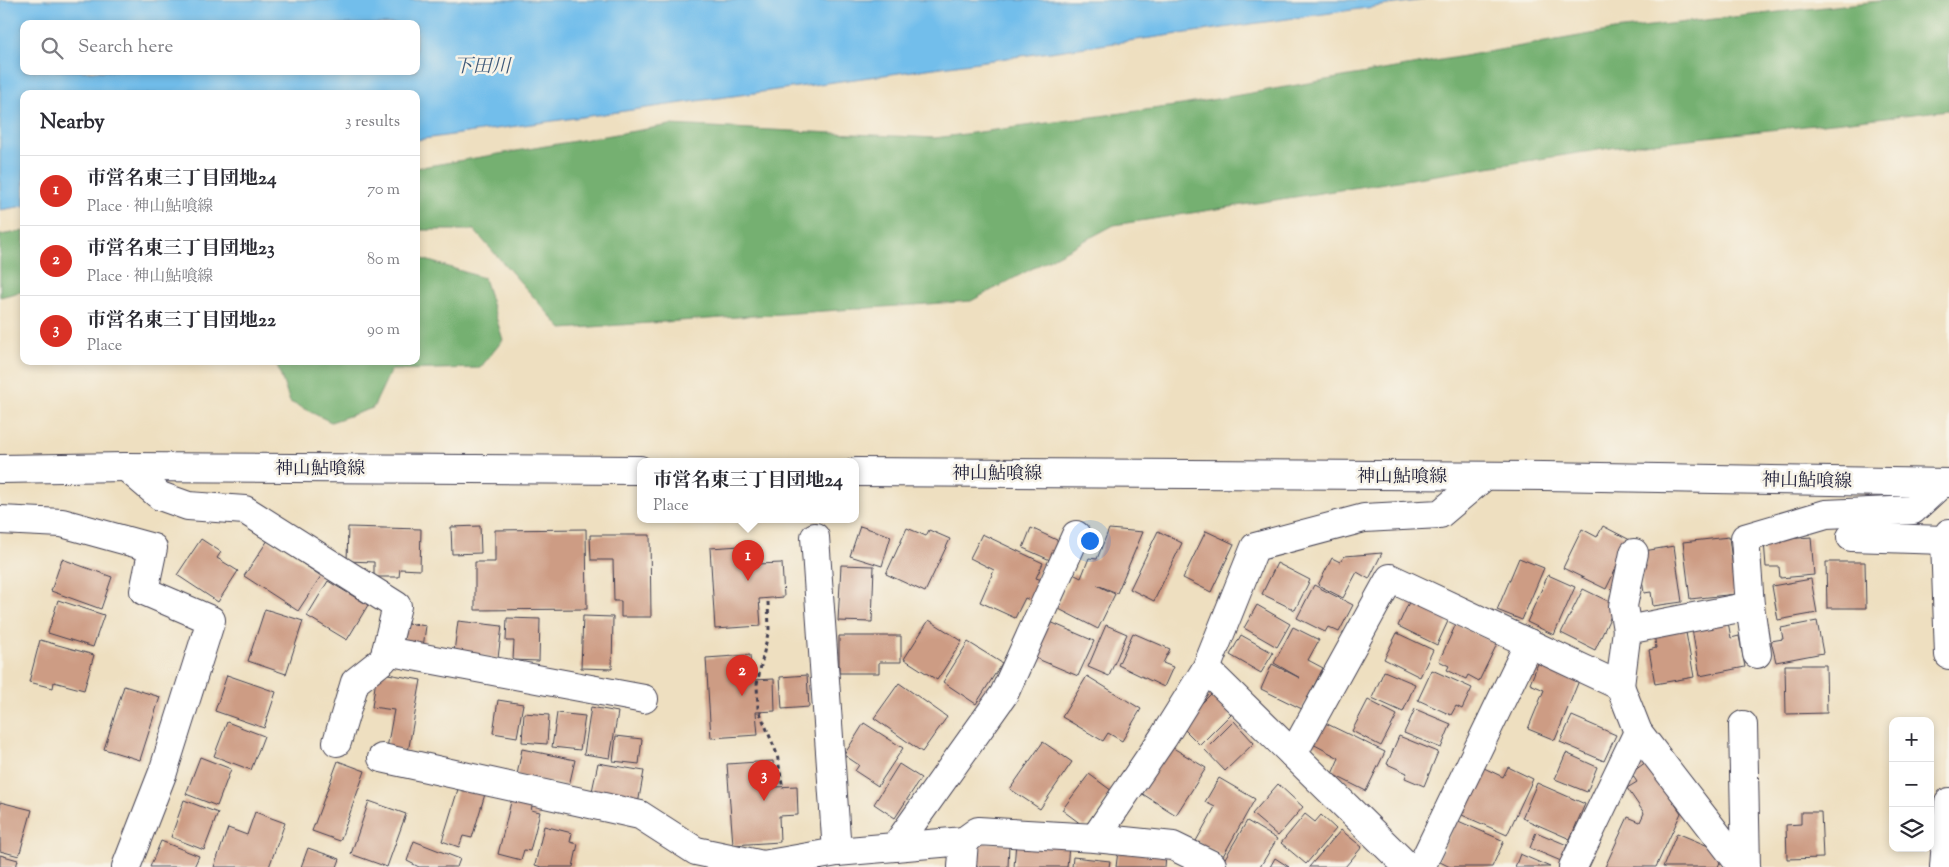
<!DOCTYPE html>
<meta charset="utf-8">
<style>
body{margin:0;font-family:"Sorts Mill Goudy","Noto Serif JP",serif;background:#f2f2f3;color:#2b2b33}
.controls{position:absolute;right:15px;bottom:15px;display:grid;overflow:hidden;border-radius:10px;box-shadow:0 2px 8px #0003}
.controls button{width:45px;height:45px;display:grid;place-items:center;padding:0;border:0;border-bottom:1px solid #e1e1e2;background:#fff;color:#2b2b33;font:25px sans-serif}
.you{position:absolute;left:1089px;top:540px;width:18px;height:18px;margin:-12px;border:4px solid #fff;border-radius:50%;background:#1a73e8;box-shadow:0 0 0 8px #1a73e833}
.badge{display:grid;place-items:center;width:32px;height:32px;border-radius:50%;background:#d93025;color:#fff;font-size:16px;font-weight:700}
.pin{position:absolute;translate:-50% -41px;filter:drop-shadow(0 1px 2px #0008)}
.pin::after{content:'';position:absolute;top:26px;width:18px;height:15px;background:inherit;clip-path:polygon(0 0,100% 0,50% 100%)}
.popup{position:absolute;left:637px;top:458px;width:222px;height:65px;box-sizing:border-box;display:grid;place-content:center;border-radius:10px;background:#fff;filter:drop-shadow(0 1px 4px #0005);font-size:16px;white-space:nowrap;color:#7c7c81}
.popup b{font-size:19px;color:#2b2b33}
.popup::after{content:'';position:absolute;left:50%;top:100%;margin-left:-10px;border:10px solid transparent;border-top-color:#fff}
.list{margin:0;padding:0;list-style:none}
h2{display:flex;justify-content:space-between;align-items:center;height:65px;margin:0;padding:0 20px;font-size:21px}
h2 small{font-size:16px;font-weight:400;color:#7c7c81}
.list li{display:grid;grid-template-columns:32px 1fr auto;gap:15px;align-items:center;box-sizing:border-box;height:70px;padding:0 20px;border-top:1px solid #e1e1e2}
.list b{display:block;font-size:19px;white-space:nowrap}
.list p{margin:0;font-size:16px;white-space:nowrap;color:#7c7c81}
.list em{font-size:16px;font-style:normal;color:#7c7c81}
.icon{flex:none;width:28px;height:28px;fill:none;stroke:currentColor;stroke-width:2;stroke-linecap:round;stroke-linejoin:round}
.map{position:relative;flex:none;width:1949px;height:867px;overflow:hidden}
.search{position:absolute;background:#fff;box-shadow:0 2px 8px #0003;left:20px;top:20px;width:400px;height:55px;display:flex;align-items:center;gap:12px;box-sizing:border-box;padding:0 18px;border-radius:10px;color:#7c7c81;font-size:19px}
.panel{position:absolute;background:#fff;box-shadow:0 2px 8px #0003;left:20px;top:90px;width:400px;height:275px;border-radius:10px}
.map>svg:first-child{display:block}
.forest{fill:#74b071;stroke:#4b6956}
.water{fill:#72beeb;stroke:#4a7093;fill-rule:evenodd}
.building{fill:#cd9c84}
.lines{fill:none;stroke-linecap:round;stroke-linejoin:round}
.minor-casing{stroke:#413e4f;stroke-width:30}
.major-casing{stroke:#413e4f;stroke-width:30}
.path{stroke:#413e4f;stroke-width:3;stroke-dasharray:4 4;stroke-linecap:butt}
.minor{stroke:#fff;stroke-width:28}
.major{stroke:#fff;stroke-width:28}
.labels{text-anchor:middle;stroke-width:5;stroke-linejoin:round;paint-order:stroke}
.street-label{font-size:18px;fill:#22223b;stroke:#f7f3e8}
.water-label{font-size:19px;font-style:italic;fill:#3e5979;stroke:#f7f3e8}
</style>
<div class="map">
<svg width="1949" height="867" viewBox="0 0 1949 867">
<rect width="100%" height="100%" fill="#f7f3e8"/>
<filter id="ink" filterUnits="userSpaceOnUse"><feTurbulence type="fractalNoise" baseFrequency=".02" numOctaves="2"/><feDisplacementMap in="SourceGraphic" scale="10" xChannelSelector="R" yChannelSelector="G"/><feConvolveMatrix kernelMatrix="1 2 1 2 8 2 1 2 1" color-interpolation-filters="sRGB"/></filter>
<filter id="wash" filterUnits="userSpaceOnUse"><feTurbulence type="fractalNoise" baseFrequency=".0096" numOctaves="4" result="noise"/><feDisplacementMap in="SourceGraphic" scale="20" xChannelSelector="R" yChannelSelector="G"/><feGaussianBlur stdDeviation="1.12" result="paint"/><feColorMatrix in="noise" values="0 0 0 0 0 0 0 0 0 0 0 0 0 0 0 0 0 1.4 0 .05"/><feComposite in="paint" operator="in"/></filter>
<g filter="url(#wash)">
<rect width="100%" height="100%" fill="#eedfc0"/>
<!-- forest -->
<g class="forest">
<polygon points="1889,0 1949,0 1949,110 1617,147 1114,225 971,301 562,329 474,230 416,230 416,168 670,125 935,138 1182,105 1614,30"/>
<polygon points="24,231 24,291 0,297 0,235"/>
<polygon points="416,257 484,278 503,340 480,368 391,370 373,408 331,422 290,402 277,365 279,361 416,361"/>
</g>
<!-- water -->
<path class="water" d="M0 0H1424L416 140V94H24V206L0 210ZM24 24H416V71H24Z"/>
<g id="blocks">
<!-- building -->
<g class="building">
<polygon points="480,526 481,553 452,554 451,527"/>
<polygon points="860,526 891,536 882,566 850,556"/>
<polygon points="1603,526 1630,540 1606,589 1563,568 1582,529 1597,537"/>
<polygon points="348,527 421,529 420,570 400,569 399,577 374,577 374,562 347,561"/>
<polygon points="907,528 926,536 929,530 950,539 925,592 886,574"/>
<polygon points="1031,528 1059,541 1050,560 1023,548"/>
<polygon points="586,529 587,609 475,610 475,562 495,562 495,530"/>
<polygon points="1109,529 1143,532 1117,593 1097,585 1115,594 1098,629 1057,608 1073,574 1081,578 1089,558 1097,559"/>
<polygon points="1158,531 1182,543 1154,601 1130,589"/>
<polygon points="1206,531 1234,544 1211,592 1183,578"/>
<polygon points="982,534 1043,563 1036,578 1042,580 1032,601 1025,598 1015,618 980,602 994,570 970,558"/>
<polygon points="590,535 650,535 651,617 621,617 621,601 614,601 613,560 591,560"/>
<polygon points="1729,537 1736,594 1690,599 1683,542"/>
<polygon points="1811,537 1814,575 1780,578 1779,567 1766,567 1764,541"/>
<polygon points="201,539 221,552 217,558 238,571 218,602 177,575"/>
<polygon points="268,540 321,576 298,611 244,576"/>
<polygon points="756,545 757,564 782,563 784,597 759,599 761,626 715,629 710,548"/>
<polygon points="1674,546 1682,602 1653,606 1651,592 1644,593 1640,566 1647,565 1644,551"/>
<polygon points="1382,553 1369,579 1357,572 1343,598 1318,585 1332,558 1340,562 1345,556"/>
<polygon points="1519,558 1544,568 1522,620 1497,610"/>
<polygon points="62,559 112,577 101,609 51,591"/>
<polygon points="1826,562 1865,562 1866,608 1827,608"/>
<polygon points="1277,563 1310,580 1295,610 1262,594"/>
<polygon points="841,565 874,566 872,622 838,621"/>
<polygon points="1548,575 1575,587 1554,635 1527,622"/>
<polygon points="1811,579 1817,613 1778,620 1772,586"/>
<polygon points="328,581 368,605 347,640 307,616"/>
<polygon points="1314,585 1353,605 1339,632 1328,627 1325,632 1297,618"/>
<polygon points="1583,589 1616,605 1595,650 1561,633"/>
<polygon points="58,600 104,615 93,647 48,633"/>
<polygon points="1410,600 1449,619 1437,645 1398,626"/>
<polygon points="1257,605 1290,624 1277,647 1244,628"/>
<polygon points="265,609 303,621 286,674 248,661"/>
<polygon points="583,616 613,617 612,669 581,668"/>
<polygon points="507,618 540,619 539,661 513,660 514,641 506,641"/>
<polygon points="929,620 962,641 937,680 904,659"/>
<polygon points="458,621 502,626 498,658 454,652"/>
<polygon points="1048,621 1094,641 1078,676 1033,657"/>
<polygon points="1817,621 1823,653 1776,662 1771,641 1783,639 1781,628"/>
<polygon points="1728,622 1731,638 1739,636 1745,667 1700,676 1692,629"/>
<polygon points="407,623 426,626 423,647 403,644"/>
<polygon points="1456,624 1497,644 1479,681 1468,675 1466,679 1447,670 1449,666 1439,661"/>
<polygon points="1106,625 1127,634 1109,676 1088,667"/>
<polygon points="1293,627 1319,640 1308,660 1323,668 1302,709 1261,689 1272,664 1300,678 1274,663"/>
<polygon points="1685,627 1694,677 1655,684 1649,650 1656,648 1654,633"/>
<polygon points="1133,633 1170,649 1163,663 1173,667 1164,687 1118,665"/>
<polygon points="1397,633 1433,650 1420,677 1384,659"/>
<polygon points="1241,635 1273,653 1261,673 1230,655"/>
<polygon points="839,636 901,636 901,662 879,662 879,673 839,673"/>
<polygon points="40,640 94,655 84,690 54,682 53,688 29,682"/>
<polygon points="968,642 1002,663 976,704 943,682"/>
<polygon points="750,655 752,680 774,679 775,711 756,712 758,735 711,738 706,658"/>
<polygon points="1539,661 1580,678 1555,740 1528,729 1544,690 1530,684"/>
<polygon points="1785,665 1826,665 1827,713 1786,714"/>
<polygon points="1432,670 1472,688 1462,709 1456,706 1451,715 1418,700"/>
<polygon points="1384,671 1415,684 1403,712 1372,698"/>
<polygon points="377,672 421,680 408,752 387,748 394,710 372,707"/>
<polygon points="227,675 276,692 264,728 215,711"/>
<polygon points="807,675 809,707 782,709 780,677"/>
<polygon points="1087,676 1141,709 1122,741 1108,733 1103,741 1062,717"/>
<polygon points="899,683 947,717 922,752 874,718"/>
<polygon points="124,686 160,697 140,760 104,749"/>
<polygon points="1211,694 1231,714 1200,745 1180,725"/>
<polygon points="498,700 523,704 517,737 493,733"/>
<polygon points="1368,700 1397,715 1381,746 1352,731"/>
<polygon points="591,707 618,712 610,758 584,754"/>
<polygon points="1415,709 1451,724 1441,748 1404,733"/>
<polygon points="524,713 549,715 547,744 522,742"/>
<polygon points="557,713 585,716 580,750 552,747"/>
<polygon points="1572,716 1616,735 1604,761 1560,742"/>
<polygon points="1234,721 1254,743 1225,771 1205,750"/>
<polygon points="1321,721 1385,752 1366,791 1332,774 1339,758 1311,743"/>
<polygon points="227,722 264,736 251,770 214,756"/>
<polygon points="864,723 903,748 878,786 855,771 859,765 844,755"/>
<polygon points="616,736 642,739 639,764 613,761"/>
<polygon points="1399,736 1438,752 1424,786 1405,778 1407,773 1387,764"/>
<polygon points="1043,742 1072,762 1040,809 1010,789"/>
<polygon points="1170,746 1206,768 1176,815 1141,793"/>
<polygon points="522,749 575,760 569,786 517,775"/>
<polygon points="1566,753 1597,767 1587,792 1555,779"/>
<polygon points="200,757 231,769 217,806 186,794"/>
<polygon points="338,761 365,771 340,841 312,831"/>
<polygon points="773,761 775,787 797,786 798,815 779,816 780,842 733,845 727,764"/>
<polygon points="1646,762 1681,813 1656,867 1605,867 1628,817 1640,822 1644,813 1627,788 1637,782 1631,773"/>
<polygon points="598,763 644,771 638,804 591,796"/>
<polygon points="899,764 921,778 895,818 874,804"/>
<polygon points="1508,767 1533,779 1507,835 1462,815 1484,768 1503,777"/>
<polygon points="1089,774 1112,791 1085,827 1062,810"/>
<polygon points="1219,778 1255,799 1223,856 1196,841 1215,807 1205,802"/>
<polygon points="1537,783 1585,804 1570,839 1522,818"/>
<polygon points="1278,784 1303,807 1278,836 1252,814"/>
<polygon points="459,786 485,794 472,838 463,836 459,847 442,841"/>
<polygon points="513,794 534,799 531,810 540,812 530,851 524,850 521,860 498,854"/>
<polygon points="184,800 218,813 204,850 171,837"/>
<polygon points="369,801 406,814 387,867 351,854"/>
<polygon points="0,802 32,810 19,856 0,851"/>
<polygon points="255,812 285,823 269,867 214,867 228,828 247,835"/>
<polygon points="1801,812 1821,812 1823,858 1787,859 1786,825 1801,824"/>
<polygon points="1305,814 1315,822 1321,815 1336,829 1306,864 1281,843"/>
<polygon points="1456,820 1504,841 1492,867 1450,867 1438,861"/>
<polygon points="1247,821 1277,839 1260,867 1225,867 1221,865"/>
<polygon points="544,826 572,833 570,842 578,844 573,867 541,867 535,865"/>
<polygon points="1341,830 1362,847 1345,867 1309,867"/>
<polygon points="1536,832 1567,845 1561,861 1530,848"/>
<polygon points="1677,833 1713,848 1713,853 1722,857 1718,867 1663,867"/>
<polygon points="161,841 199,856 194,867 150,867"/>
<polygon points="414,841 460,859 457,867 419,867 407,861"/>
<polygon points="976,842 1009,844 1008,867 975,867"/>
<polygon points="1016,842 1069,846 1067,867 1014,867"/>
<polygon points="308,848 340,859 337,867 301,867"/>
<polygon points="1118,851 1166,855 1165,867 1116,867"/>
<polygon points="1520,854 1550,867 1515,867"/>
<polygon points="0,855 18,860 16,867 0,867"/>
<polygon points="1073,857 1110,861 1109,867 1072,867"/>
<polygon points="1275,858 1289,867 1270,867"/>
</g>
</g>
</g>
<g filter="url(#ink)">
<use href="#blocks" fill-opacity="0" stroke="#413e4f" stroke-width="1"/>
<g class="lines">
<defs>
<g id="minor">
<polyline points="126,467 160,496 188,506 245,510 397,606 384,659 355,682 337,742"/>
<polyline points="0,520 62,523 153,548 144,591 211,620 163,772 126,867"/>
<polyline points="1949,533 1945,540 1949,655"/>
<polyline points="1851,537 1945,540"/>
<polyline points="1750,606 1745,538 1826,514 1913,510 1942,483"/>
<polyline points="1627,630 1623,606 1634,553"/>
<polyline points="386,651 644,699"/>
<polyline points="1206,669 1408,867"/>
<polyline points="1620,686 1627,630 1750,606 1757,654"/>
<polyline points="1743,725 1746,867"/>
<polyline points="1293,754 1390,578 1620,686 1638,732 1742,867"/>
<polyline points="382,758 640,815 696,851 763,865 763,867"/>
<polyline points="1095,838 1173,846 1212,865"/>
<polyline points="964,841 978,831 1095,838 1163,738 1206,669 1255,547 1364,518 1440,514 1485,476"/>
<polyline points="895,847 1004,694 1076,535"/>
<polyline points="837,852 964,841 962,867"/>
<polyline points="763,865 837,852 815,537"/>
<polyline points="1421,867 1529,643"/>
<polyline points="1573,867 1638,732"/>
<polyline points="1944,867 1949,802"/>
</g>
<g id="major">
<polyline points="0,469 126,467 640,470"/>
<polyline points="856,472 1544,476 1949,483"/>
</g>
</defs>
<!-- minor casing -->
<use href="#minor" class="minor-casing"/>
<!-- major casing -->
<use href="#major" class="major-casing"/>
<!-- path -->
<polyline class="path" points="768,602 769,629 757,684 758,708 777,754 783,789"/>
<!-- minor -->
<use href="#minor" class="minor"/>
<!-- major -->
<use href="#major" class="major"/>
</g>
</g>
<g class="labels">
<!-- street labels -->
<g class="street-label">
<text x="320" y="474">神山鮎喰線</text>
<text x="997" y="479">神山鮎喰線</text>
<text x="1402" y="482">神山鮎喰線</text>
<text transform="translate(1807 480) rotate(1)" y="6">神山鮎喰線</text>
</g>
<!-- water labels -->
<g class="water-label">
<text x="482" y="72">下田川</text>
</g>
</g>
</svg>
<div class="controls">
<button>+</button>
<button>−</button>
<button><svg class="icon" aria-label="layers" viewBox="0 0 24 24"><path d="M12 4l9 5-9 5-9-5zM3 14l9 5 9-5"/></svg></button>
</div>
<div class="you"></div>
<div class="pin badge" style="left:748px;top:581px">1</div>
<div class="popup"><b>市営名東三丁目団地24</b>Place</div>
<div class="pin badge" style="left:742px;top:696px">2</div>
<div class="pin badge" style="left:764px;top:801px">3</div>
<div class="search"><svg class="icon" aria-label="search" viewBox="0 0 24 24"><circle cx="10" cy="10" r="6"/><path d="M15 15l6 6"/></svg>Search here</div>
<section class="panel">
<h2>Nearby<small>3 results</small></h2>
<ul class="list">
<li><span class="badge">1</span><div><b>市営名東三丁目団地24</b><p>Place · 神山鮎喰線</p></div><em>70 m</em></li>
<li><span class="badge">2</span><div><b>市営名東三丁目団地23</b><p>Place · 神山鮎喰線</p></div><em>80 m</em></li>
<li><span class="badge">3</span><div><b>市営名東三丁目団地22</b><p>Place</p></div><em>90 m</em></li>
</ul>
</section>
</div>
